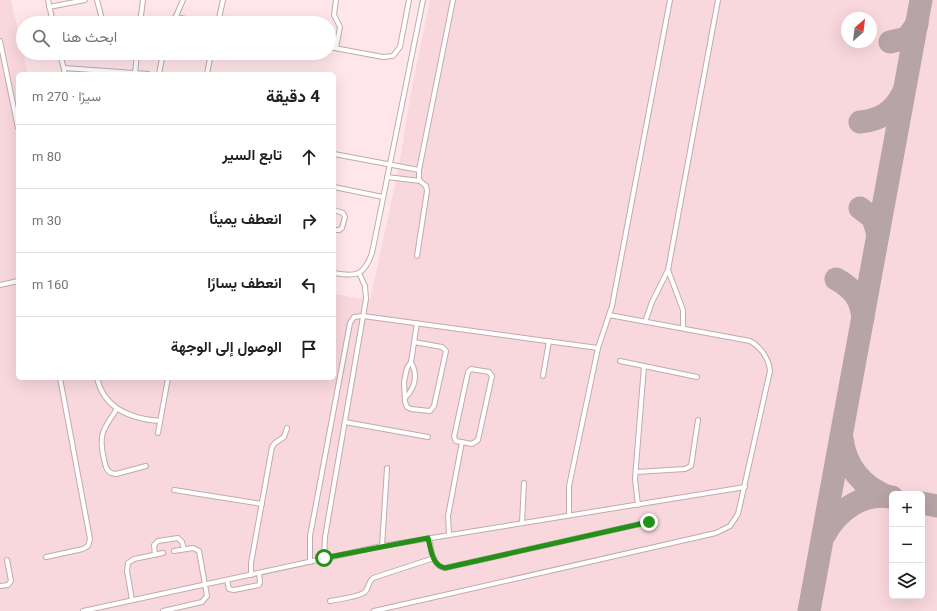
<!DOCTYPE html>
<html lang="ar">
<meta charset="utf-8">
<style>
body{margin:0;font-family:Roboto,Vazirmatn,sans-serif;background:#f2f2f2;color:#202124;direction:rtl}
.controls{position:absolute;right:12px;bottom:12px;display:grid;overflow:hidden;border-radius:6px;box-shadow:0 4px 16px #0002}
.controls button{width:36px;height:36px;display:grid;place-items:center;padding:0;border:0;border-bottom:1px solid #e0e0e0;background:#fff;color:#202124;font:20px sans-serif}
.compass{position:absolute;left:841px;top:12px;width:36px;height:36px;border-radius:50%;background:#fff;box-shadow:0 4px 16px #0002;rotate:28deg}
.stop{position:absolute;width:12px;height:12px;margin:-9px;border:3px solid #239017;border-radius:50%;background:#fff}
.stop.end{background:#239017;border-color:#fff;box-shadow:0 1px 4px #0008}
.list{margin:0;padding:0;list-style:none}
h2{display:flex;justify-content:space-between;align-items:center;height:52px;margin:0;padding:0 16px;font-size:17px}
h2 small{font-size:13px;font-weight:400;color:#757577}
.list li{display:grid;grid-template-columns:26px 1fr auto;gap:12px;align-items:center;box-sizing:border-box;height:64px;padding:0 16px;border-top:1px solid #e0e0e0}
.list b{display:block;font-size:15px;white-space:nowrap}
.list em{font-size:13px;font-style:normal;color:#757577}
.icon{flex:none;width:22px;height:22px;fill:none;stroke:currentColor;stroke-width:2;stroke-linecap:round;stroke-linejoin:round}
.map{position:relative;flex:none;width:937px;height:611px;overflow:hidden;direction:ltr}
.search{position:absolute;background:#fff;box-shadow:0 4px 16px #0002;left:16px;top:16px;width:320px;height:44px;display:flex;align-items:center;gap:10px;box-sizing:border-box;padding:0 14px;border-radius:22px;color:#757577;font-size:15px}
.panel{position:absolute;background:#fff;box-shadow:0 4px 16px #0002;left:16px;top:72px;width:320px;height:308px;border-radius:6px;direction:rtl}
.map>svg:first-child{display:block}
.built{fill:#f9d8dd;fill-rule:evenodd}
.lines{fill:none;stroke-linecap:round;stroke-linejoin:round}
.taxiway{stroke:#b7a4a6;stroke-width:23}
.service-casing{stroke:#c1aaad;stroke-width:6}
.service{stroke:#fff;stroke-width:4}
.route{stroke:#239017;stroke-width:5}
</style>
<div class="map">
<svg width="937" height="611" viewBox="0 0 937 611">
<rect width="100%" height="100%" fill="#ffe6ea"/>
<!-- built -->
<path class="built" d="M0 0H11L28 74H18V378H334V294L370 300 399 166 411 92 430 0H937V611H0ZM847 18H871V42H847ZM892 494H922V596H892Z"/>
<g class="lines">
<!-- taxiway -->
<g class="taxiway">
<polyline points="890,42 907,38 917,24"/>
<path d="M860 122C880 120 894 112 903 93"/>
<polyline points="860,208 873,218 878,234"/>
<path d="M836 279C853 288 861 299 863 318"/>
<path d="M842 438C845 466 862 487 889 497"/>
<polyline points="922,503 937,506"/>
<path d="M825 534C838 510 863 492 892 497"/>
<polyline points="809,611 921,0"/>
</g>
<defs>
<g id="service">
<polyline points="48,0 53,23"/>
<polyline points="97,0 103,23"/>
<polyline points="49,7 85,0"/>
<polyline points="176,17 205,23"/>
<polyline points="140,23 143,0"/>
<polyline points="173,23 183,0"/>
<polyline points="218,23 223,0"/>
<polyline points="0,41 18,128"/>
<polyline points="329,47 383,57 393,56 400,47 409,0"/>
<polyline points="336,48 340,27 334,15 336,0"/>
<polyline points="60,53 65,74"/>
<polyline points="64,68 148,74"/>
<polyline points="135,74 137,53"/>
<polyline points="159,74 163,53"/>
<polyline points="207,74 211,53"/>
<polyline points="334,154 419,170"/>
<polyline points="387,177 420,181"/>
<polyline points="334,187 383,197"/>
<polyline points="334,210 343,213 345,217 342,228 339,230 334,230"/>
<polyline points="417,256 427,191 426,186 419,180 419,170 453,0"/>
<polyline points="668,270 683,310 683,328"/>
<path d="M334 273C356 277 364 276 372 253L423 0"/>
<polyline points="0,285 18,281"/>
<polyline points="645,322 652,302 668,270 718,0"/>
<polyline points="414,342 442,347 446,351 434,406 430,411 411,409 407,407 405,402 404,382 407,368 411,362 417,323"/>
<polyline points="620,361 697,377"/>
<polygon points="471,369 489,372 492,376 478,440 472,444 456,441 454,437 468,372"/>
<polyline points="543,376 549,341"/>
<path d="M97 378C104 409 132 419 160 421"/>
<path d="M406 397C416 386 418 375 411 362"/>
<path d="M117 409C103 429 98 435 104 459 105 465 106 470 111 473L116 474 146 466"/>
<polyline points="345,422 428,437"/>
<polyline points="158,433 168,378"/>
<polyline points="636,472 685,469 691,466 698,420"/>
<polyline points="174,490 262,504"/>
<polyline points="638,505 635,479 644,366"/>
<polyline points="569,515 569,486 598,348 612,306 670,0"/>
<polyline points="522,523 524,483"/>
<polyline points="449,534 448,516 462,442"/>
<path d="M429 538C431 549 432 566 445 568L649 522"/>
<polyline points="382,546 387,468"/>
<polyline points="155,555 154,545 158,541 178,538 182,542 184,549"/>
<polyline points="46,557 83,549 88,546 90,539 60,378"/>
<polyline points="324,558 325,537 366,299 365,286 359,273"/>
<polyline points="310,562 310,536 350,323 354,317 363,316 598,348"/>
<polyline points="251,575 251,563 272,447 275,443 284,437 287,428"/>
<polyline points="227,580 229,589 234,590 259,585 260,582 259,573"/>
<polyline points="0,586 8,585 11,581 7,560"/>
<polyline points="132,600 127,571 128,563 134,559 163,553"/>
<path d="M330 601C339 599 359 597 365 592 369 588 368 582 373 578L434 558"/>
<polyline points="83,611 382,546 745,487"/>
<polyline points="163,611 202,602 207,596 199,551 193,548 174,551"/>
<path d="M374 611 716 533 730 526 738 514 770 371C769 359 761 347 750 341L609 315"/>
</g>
</defs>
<!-- service casing -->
<use href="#service" class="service-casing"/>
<!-- service -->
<use href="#service" class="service"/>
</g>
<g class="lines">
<!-- route -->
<path class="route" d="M324 558 428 538C431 549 432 566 445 568L649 522"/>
</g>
</svg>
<div class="controls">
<button>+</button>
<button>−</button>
<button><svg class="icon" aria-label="layers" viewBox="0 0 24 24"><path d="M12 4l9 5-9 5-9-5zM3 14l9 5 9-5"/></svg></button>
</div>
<svg class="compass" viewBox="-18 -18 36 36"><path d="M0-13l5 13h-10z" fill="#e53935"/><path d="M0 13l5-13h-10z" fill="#757577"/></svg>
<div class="stop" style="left:324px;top:558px"></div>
<div class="stop end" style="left:649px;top:522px"></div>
<div class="search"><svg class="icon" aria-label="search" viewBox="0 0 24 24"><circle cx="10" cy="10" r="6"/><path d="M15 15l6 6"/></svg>ابحث هنا</div>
<section class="panel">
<h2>4 دقيقة<small>سيرًا · 270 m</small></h2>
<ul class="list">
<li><svg class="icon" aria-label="ahead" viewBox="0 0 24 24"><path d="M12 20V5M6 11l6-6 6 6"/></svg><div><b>تابع السير</b></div><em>80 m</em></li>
<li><svg class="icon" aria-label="right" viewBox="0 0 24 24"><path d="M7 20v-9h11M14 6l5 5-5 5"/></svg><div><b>انعطف يمينًا</b></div><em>30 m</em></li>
<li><svg class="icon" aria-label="left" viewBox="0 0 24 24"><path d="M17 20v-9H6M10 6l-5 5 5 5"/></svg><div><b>انعطف يسارًا</b></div><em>160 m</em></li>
<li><svg class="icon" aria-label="arrive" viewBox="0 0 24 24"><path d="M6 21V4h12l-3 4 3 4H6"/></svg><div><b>الوصول إلى الوجهة</b></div></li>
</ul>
</section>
</div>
